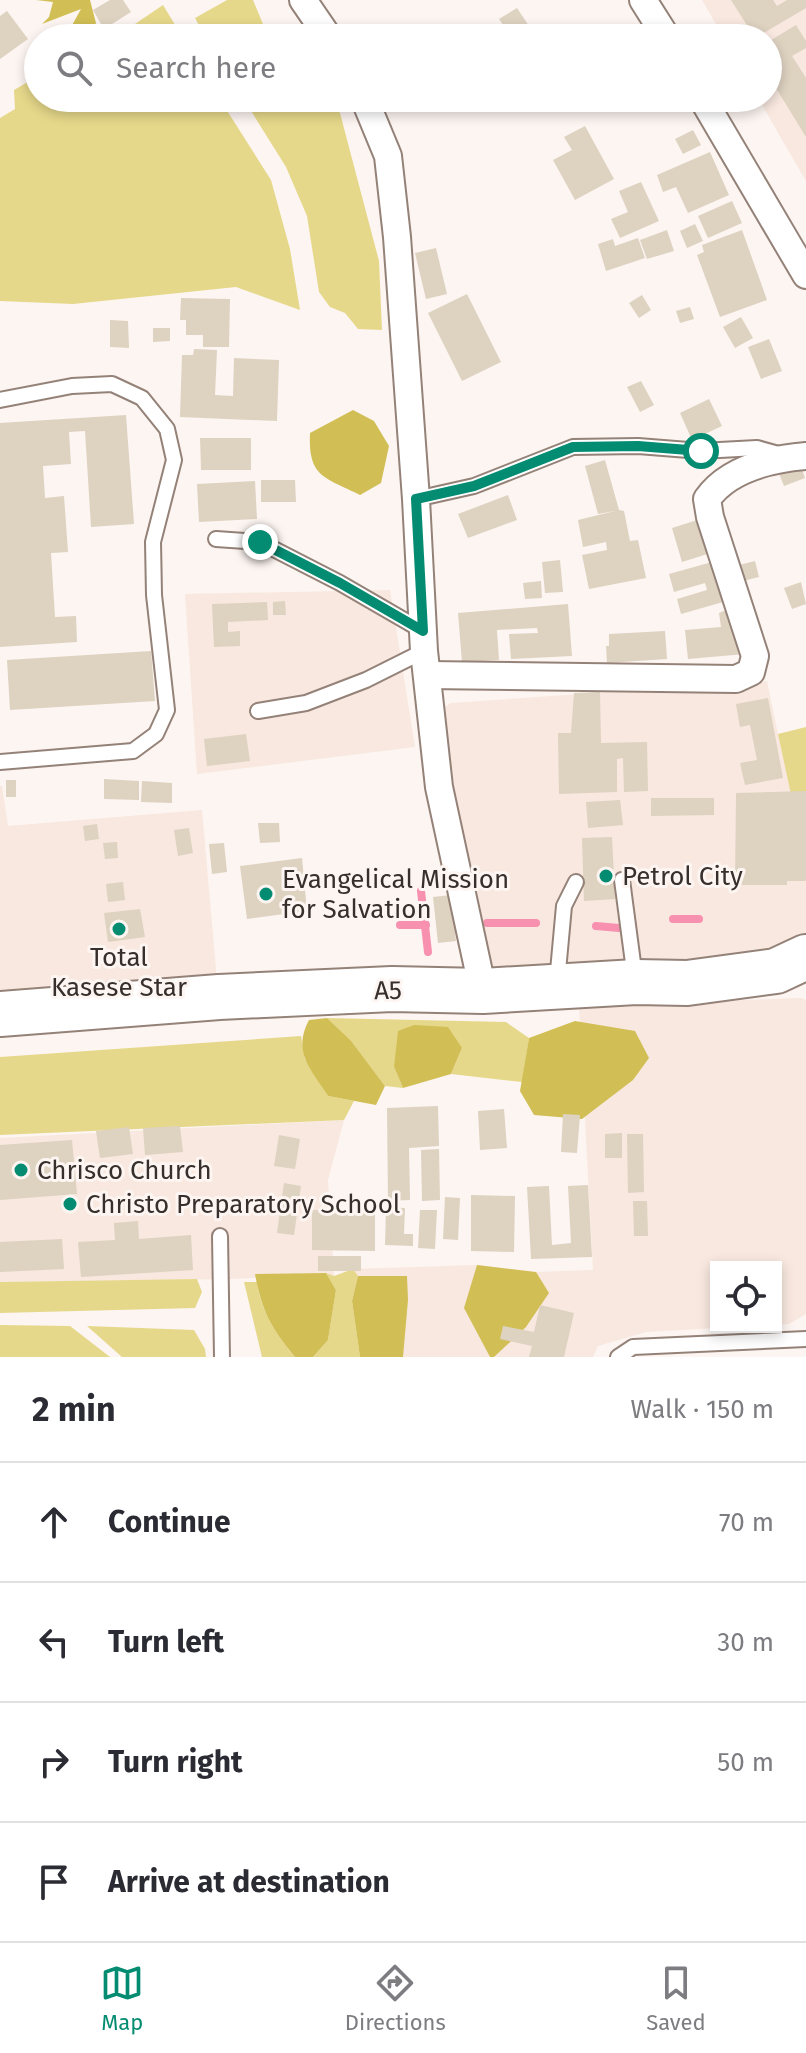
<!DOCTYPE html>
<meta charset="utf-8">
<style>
body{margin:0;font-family:"Fira Sans",sans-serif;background:#f2f2f3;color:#2b2b33}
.controls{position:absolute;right:24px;bottom:24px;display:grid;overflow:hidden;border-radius:0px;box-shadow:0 4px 12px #0003}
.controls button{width:72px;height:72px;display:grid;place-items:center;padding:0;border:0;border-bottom:2px solid #e1e1e2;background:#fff;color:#2b2b33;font:40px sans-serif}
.stop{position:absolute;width:24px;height:24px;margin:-18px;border:6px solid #048c72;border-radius:50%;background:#fff}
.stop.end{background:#048c72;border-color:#fff;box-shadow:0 2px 8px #0008}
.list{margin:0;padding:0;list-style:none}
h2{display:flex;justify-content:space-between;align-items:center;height:104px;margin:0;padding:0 32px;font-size:34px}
h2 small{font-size:26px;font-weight:400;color:#7c7c81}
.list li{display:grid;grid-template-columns:52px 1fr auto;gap:24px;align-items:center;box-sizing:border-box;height:120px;padding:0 32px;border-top:2px solid #e1e1e2}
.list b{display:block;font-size:30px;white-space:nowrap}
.list em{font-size:26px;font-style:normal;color:#7c7c81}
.icon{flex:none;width:44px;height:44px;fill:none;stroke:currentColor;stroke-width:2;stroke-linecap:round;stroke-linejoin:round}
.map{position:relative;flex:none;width:806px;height:1357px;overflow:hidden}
.search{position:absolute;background:#fff;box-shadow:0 4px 12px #0003;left:24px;right:24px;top:24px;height:88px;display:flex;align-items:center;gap:20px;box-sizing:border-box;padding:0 28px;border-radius:44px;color:#7c7c81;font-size:30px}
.sheet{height:584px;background:#fff}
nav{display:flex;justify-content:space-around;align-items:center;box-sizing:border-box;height:112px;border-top:2px solid #e1e1e2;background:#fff;font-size:22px;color:#7c7c81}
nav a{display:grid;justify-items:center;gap:4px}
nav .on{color:#048c72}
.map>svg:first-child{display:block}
.built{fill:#f8e8df}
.green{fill:#e6d88a}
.forest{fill:#d1bf55}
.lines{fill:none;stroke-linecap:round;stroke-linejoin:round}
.stream{stroke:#f891b0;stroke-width:8}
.building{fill:#ded2c1}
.service-casing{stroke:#948278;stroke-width:18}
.minor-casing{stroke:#948278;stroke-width:30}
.trunk-casing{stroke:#948278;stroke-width:48}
.service{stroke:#fff;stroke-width:14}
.minor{stroke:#fff;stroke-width:26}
.trunk{stroke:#fff;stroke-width:44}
.route{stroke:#048c72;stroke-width:10}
.poi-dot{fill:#048c72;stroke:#fdf5f1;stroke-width:3}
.labels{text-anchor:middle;stroke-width:6;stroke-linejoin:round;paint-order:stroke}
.poi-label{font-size:26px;fill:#372f2b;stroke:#fdf5f1;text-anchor:start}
.street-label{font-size:26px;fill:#372f2b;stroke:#fdf5f1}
</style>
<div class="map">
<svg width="806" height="1357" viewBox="0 0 806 1357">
<rect width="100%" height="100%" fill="#fdf5f1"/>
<!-- built -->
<g class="built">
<polygon points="702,0 806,0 806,181 758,98 768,98 768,38 724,38"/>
<polygon points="390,590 415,747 197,774 185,594"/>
<polygon points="767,681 778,734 806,774 806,942 745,959 497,978 438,814 438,711 451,703"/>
<polygon points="0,786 2,786 8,826 202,810 218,992 0,1009"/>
<polygon points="801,998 806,1000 806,1314 789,1324 776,1325 776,1267 716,1267 716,1327 734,1327 646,1332 598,1346 593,1357 361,1357 353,1269 477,1265 536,1272 593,1270 579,1006"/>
<polygon points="344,1120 328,1180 334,1276 319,1275 231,1279 0,1282 0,1138"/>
</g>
<!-- green -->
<g class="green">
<polygon points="227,0 253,0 263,24 275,38 206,38 195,18"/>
<polygon points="163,5 183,38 105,38 132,26"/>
<polygon points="38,76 38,98 219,98 271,180 290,249 300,310 236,287 73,304 0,301 0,118 15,109 14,90"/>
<polygon points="243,98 327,98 340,113 379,261 382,330 358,329 345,313 330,307 319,292 307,216 286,167"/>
<polygon points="806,727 806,864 778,734"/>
<polygon points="327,1018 506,1022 529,1038 522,1082 451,1074 462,1048 394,1067 403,1088 385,1086 351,1042"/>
<polygon points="301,1036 305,1059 328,1096 354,1101 344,1120 0,1135 0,1057"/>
<polygon points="353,1269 358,1276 352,1301 360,1357 313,1357 328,1340 336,1290 326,1273 334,1276"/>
<polygon points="197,1279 202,1292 195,1308 0,1313 0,1282"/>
<path d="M244 1282H257C261 1312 276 1334 295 1357H262Z"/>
<polygon points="0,1325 70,1326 110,1357 0,1357"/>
<polygon points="87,1326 194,1330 205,1349 206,1357 122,1357"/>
</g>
<!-- forest -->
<g class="forest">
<polygon points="36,0 90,0 96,23 88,38 65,38 81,9 42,24 49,17 53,2"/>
<path d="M353 410 374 421 389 446 381 483 360 495C325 477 308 478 310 433Z"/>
<path d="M327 1018 351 1041 385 1086 376 1105 328 1096C311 1069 292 1052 309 1020Z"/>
<polygon points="575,1021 635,1031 649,1058 633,1080 582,1119 534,1115 520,1091 529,1038"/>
<polygon points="414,1025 448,1027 462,1048 451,1074 403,1088 394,1067 398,1031"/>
<polygon points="477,1265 536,1272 549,1293 526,1327 494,1357 490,1357 464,1308"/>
<path d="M326 1273 336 1290 328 1340 313 1357H295C271 1328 262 1312 255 1274Z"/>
<polygon points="358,1276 407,1276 408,1300 403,1357 360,1357 352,1301"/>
</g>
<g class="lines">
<!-- stream -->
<g class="stream">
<polyline points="421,891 428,952"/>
<polyline points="673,919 699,919"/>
<polyline points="487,923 536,923"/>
<polyline points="400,925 426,925"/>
<polyline points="596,926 619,928"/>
</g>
</g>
<!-- building -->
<g class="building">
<polygon points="110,0 123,0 131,12 104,29 93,10"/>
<polygon points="731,0 773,0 777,6 787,0 806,0 806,8 755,38"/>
<polygon points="517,8 531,29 516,38 512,38 499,19"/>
<polygon points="7,11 28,39 0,59 0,16"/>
<polygon points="796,25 806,41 806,48 792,56 806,78 806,137 768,75 768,42"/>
<polygon points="585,126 614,179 575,200 553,160 572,150 564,137"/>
<polygon points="693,130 701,145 683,154 675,139"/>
<polygon points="710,152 729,195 688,213 676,187 663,192 657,175"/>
<polygon points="641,182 659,221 620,238 611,219 628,212 619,191"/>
<polygon points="732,201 742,223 708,238 698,216"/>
<polygon points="695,224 703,241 687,248 680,231"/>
<polygon points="667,230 674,251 647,259 640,240"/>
<polygon points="742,230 767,300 720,317 697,255 704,252 702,245"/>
<polygon points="638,238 645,258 606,271 598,244 613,239 615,246"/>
<polygon points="436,248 447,294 426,299 415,253"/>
<polygon points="467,294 501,362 462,381 428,313"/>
<polygon points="642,295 651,310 639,318 629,303"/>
<polygon points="181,298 230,299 229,347 203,347 203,335 186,335 186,320 180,320"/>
<polygon points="690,307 694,319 680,323 676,311"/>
<polygon points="741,317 753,338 735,348 723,327"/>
<polygon points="110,320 128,321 129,348 110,347"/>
<polygon points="153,328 170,328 170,341 153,342"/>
<polygon points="769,339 782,371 761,379 748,347"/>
<polygon points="194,349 217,350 215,395 233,396 234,358 279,360 277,421 180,417 182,355 193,355"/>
<polygon points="641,381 654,405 640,412 627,387"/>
<polygon points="709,399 722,426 692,440 680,413"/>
<polygon points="126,415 134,524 91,527 85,431 69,432 71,464 43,466 45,498 64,496 68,552 51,553 55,617 76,616 77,642 0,647 0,423"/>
<polygon points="200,438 251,438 251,470 201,470"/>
<polygon points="605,460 619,510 624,511 630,541 638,540 646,578 589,589 582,555 607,550 606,542 583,547 578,520 615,511 598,514 585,466"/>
<polygon points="800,463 805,478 784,486 778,471"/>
<polygon points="261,480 295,480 296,502 261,502"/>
<polygon points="255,481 257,519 199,522 197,484"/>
<polygon points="508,495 517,520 468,538 458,514"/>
<polygon points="707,517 717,551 682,562 672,528"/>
<polygon points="560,560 563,592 545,593 542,562"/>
<polygon points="719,560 730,600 681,614 677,599 707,590 705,583 674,592 669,574"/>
<polygon points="755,561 759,577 743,581 739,565"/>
<polygon points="541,581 542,598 525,599 523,583"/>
<polygon points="801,582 806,604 792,609 784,588"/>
<polygon points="285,601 286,615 273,615 273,602"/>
<polygon points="267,602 268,620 228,622 228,632 240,631 240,646 214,647 212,604"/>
<polygon points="568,604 572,656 511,659 509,634 538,633 537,628 497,630 499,660 462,662 458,613"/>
<polygon points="731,608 745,654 688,659 685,630 721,627 719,613"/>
<polygon points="665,631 667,659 607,663 606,646 609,646 609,634"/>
<polygon points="151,651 155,701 10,710 7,660"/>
<polygon points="600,692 601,743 647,742 648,791 624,792 623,758 617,759 617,792 559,794 558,733 571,733 574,693"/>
<polygon points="768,698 783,778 745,785 740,763 757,760 750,725 740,727 736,704"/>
<polygon points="246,734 250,761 207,766 204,739"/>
<polygon points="104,779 139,781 139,800 104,799"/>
<rect x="6" y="780" width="10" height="17"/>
<polygon points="142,781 172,783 172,803 141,802"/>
<polygon points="806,791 806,881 787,881 787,885 735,885 736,793"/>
<polygon points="651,798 714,798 714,815 651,816"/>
<polygon points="620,800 623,825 588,828 586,802"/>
<polygon points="258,823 279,823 280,842 260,843"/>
<polygon points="97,824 99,839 85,841 83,826"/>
<polygon points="189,828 193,853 178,856 174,830"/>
<polygon points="612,837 615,899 584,901 582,838"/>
<polygon points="117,842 118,858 105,859 103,843"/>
<polygon points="224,843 227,872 212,874 209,844"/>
<polygon points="302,858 307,911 247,919 240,866"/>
<polygon points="123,882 125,900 108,902 106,884"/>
<polygon points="451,895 456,941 438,943 433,897"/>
<polygon points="140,909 145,937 108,942 104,913"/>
<polygon points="438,1106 439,1146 409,1148 410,1200 388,1201 387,1108"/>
<polygon points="504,1109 507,1148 480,1150 478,1111"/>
<polygon points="563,1114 580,1115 577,1153 561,1152"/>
<polygon points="180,1126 183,1152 145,1155 143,1128"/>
<polygon points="129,1127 133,1154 100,1158 96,1131"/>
<polygon points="622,1133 622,1158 605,1158 605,1134"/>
<polygon points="627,1134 643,1134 644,1192 628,1193"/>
<polygon points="279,1135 300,1139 295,1169 274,1166"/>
<polygon points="72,1140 77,1194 0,1200 0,1145"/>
<polygon points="439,1149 440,1200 422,1201 421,1150"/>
<polygon points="284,1183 301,1186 294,1235 277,1233"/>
<polygon points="588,1185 592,1257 531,1259 527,1187 549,1186 552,1245 571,1243 568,1186"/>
<polygon points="471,1195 515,1196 514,1252 471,1251"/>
<polygon points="445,1197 460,1198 458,1240 443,1239"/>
<polygon points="633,1201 647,1201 648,1236 634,1236"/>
<polygon points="386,1207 405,1208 404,1234 413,1234 413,1246 385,1245"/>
<polygon points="312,1210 375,1210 375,1251 312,1250"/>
<polygon points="420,1210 437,1210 435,1249 418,1248"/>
<polygon points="138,1221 139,1239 191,1235 193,1270 81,1277 78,1242 115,1240 114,1223"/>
<polygon points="62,1239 64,1269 0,1272 0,1242"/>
<rect x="318" y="1256" width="43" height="15"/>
<polygon points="540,1305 574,1313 564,1357 529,1357 532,1346 500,1339 503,1326 534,1332"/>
</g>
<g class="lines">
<defs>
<g id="service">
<polyline points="0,400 72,386 112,384 142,398 167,429 174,460 153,542 154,595 167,710 156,734 133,751 0,762"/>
<polyline points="416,499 474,486 573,447 638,446 701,451 757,448 782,455"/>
<polyline points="216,539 260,542 340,583 423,631"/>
<polyline points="258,711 306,703 366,680 424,651"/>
<polyline points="622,880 635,978"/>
<polyline points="557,982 564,906 576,882"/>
<polyline points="220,1236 222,1357"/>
<polyline points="618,1357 633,1347 806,1339"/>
</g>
<g id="minor">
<polyline points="303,0 329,38"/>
<polyline points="643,0 667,38"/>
<polyline points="364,98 388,156 397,237 416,499 424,651 439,787 483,991"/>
<polyline points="702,98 806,275"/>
<path d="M427 675 736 679 751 672 755 656 710 517 707 499C728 469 771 459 806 456"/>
</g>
<polyline id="trunk" points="0,1014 219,997 392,989 483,991 636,982 687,983 776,971 806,957"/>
</defs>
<!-- service casing -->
<use href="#service" class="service-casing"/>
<!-- minor casing -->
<use href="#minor" class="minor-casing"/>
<!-- trunk casing -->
<use href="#trunk" class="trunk-casing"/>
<!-- service -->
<use href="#service" class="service"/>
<!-- minor -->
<use href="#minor" class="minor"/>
<!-- trunk -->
<use href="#trunk" class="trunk"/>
</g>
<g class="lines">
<!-- route -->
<polyline class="route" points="260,542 340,583 423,631 416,499 474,486 573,447 638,446 701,451"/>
</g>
<!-- markers -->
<g class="poi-dot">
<circle cx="606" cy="876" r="8"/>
<circle cx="266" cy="894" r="8"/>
<circle cx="119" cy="929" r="8"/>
<circle cx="21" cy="1170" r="8"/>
<circle cx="70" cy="1204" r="8"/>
</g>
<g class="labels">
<!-- poi labels -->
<g class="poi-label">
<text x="622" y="885">Petrol City</text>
<text x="282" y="888">Evangelical Mission<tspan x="282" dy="30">for Salvation</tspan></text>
<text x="119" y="966" text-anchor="middle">Total<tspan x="119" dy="30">Kasese Star</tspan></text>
<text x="37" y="1179">Chrisco Church</text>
<text x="86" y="1213">Christo Preparatory School</text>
</g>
<!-- street labels -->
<g class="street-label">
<text transform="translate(388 990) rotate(-1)" y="9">A5</text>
</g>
</g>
</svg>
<div class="controls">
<button><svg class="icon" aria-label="locate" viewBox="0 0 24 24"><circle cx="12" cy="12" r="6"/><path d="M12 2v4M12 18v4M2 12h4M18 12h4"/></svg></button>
</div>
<div class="stop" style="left:701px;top:451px"></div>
<div class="stop end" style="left:260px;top:542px"></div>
<div class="search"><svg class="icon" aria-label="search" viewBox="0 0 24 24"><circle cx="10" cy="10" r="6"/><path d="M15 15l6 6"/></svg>Search here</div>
</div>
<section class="sheet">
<h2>2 min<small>Walk · 150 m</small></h2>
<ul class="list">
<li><svg class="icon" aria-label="ahead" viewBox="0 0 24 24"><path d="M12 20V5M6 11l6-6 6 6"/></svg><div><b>Continue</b></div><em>70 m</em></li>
<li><svg class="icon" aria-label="left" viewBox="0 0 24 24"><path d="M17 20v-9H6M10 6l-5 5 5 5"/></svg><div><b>Turn left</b></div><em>30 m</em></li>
<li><svg class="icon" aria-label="right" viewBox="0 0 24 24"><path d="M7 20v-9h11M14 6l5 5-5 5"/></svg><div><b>Turn right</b></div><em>50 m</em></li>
<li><svg class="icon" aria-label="arrive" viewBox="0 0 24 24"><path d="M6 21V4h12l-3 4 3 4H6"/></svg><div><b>Arrive at destination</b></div></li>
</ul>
</section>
<nav>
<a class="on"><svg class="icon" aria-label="map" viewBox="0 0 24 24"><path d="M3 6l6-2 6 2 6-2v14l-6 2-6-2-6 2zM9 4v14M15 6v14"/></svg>Map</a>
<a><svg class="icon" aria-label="directions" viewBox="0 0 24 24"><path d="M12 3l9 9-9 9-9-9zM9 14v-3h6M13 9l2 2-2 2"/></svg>Directions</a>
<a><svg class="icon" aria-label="saved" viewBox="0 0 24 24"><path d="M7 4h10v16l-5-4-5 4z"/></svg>Saved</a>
</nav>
